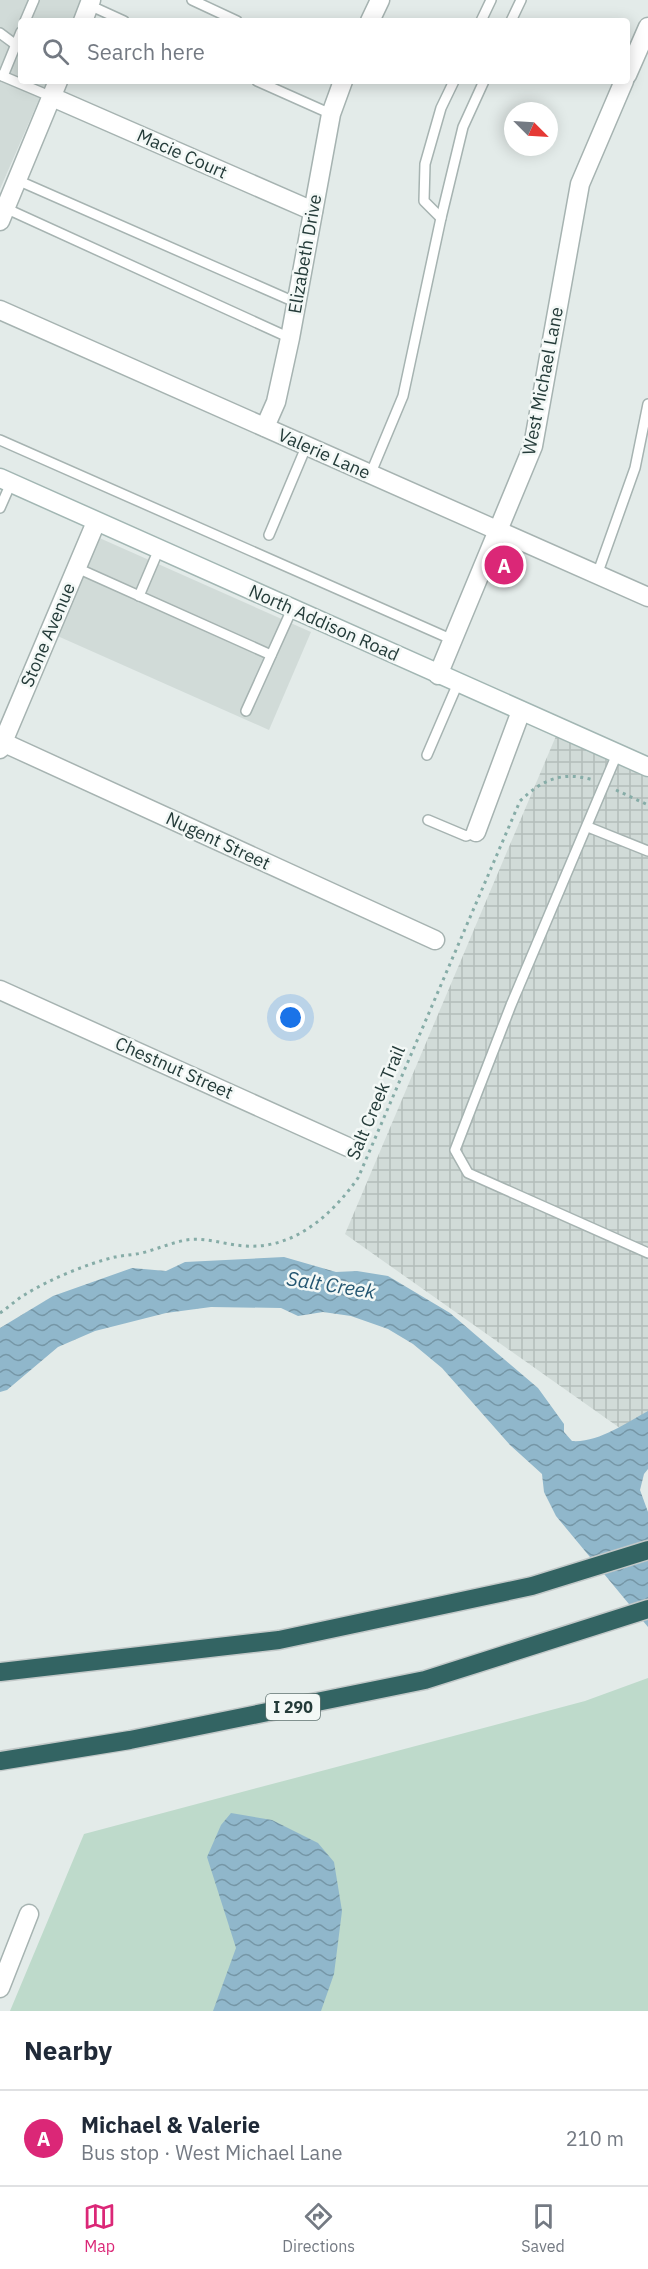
<!DOCTYPE html>
<meta charset="utf-8">
<style>
body{margin:0;font-family:"IBM Plex Sans",sans-serif;background:#f2f2f3;color:#1f2937}
.compass{position:absolute;left:504px;top:102px;width:54px;height:54px;border-radius:50%;background:#fff;box-shadow:0 3px 15px #0003;rotate:114deg}
.you{position:absolute;left:291px;top:1018px;width:21px;height:21px;margin:-15px;border:4px solid #fff;border-radius:50%;background:#1a73e8;box-shadow:0 0 0 9px #1a73e833}
.badge{display:grid;place-items:center;width:39px;height:39px;border-radius:50%;background:#db2777;color:#fff;font-size:20px;font-weight:700}
.pin{position:absolute;translate:-50% -50%;border:3px solid #fff;box-shadow:0 2px 6px #0006}
.list{margin:0;padding:0;list-style:none}
h2{display:flex;justify-content:space-between;align-items:center;height:78px;margin:0;padding:0 24px;font-size:26px}
h2 small{font-size:20px;font-weight:400;color:#747a83}
.list li{display:grid;grid-template-columns:39px 1fr auto;gap:18px;align-items:center;box-sizing:border-box;height:96px;padding:0 24px;border-top:2px solid #e0e1e3}
.list b{display:block;font-size:22px;white-space:nowrap}
.list p{margin:0;font-size:20px;white-space:nowrap;color:#747a83}
.list em{font-size:20px;font-style:normal;color:#747a83}
.icon{flex:none;width:33px;height:33px;fill:none;stroke:currentColor;stroke-width:2;stroke-linecap:round;stroke-linejoin:round}
.map{position:relative;flex:none;width:648px;height:2011px;overflow:hidden}
.search{position:absolute;background:#fff;box-shadow:0 3px 15px #0003;left:18px;right:18px;top:18px;height:66px;display:flex;align-items:center;gap:15px;box-sizing:border-box;padding:0 21px;border-radius:6px;color:#747a83;font-size:22px}
.sheet{height:174px;background:#fff}
nav{display:flex;justify-content:space-around;align-items:center;box-sizing:border-box;height:84px;border-top:2px solid #e0e1e3;background:#fff;font-size:16px;color:#747a83}
nav a{display:grid;justify-items:center;gap:3px}
nav .on{color:#db2777}
.map>svg:first-child{display:block}
.built{fill:#d1dbd8}
.industrial{fill:url(#industrial-grid)}
.grass{fill:#bedacb}
.water{fill:url(#water-waves)}
.lines{fill:none;stroke-linecap:round;stroke-linejoin:round}
.lane-casing{stroke:#a6b3b1;stroke-width:12}
.street-casing{stroke:#a6b3b1;stroke-width:21}
.secondary-casing{stroke:#a2b6b3;stroke-width:21}
.highway-casing{stroke:#c2c8c8;stroke-width:21}
.path{stroke:#86aca7;stroke-width:3;stroke-dasharray:3 4.5;stroke-linecap:butt}
.lane{stroke:#fff;stroke-width:9}
.street{stroke:#fff;stroke-width:18}
.secondary{stroke:#fff;stroke-width:18}
.highway{stroke:#336463;stroke-width:18}
.labels{text-anchor:middle;stroke-width:5;stroke-linejoin:round;paint-order:stroke}
.shield{fill:#f3f8f6;stroke:#627472;stroke-width:1.5}
.shield-label{font-size:16px;font-weight:bold;fill:#243b39}
.street-label{font-size:18px;fill:#243b39;stroke:#f3f8f6}
.water-label{font-size:20px;font-style:italic;fill:#245671;stroke:#f3f8f6}
</style>
<div class="map">
<svg width="648" height="2011" viewBox="0 0 648 2011">
<defs>
<pattern id="industrial-grid" width="8" height="8" patternUnits="userSpaceOnUse" patternTransform="scale(1.5)"><rect width="8" height="8" fill="#d1dbd8"/><path d="M0 4h8M4 0v8" fill="none" stroke="#b3bdba"/></pattern>
<pattern id="water-waves" width="16" height="10" patternUnits="userSpaceOnUse" patternTransform="scale(1.5)"><rect width="16" height="10" fill="#90b7cb"/><path d="M0 5q4-4 8 0t8 0" fill="none" stroke="#7596a6"/></pattern>
</defs>
<rect width="100%" height="100%" fill="#e3ebe9"/>
<!-- built -->
<g class="built">
<polygon points="0,0 82,0 73,21 21,21 21,81 47,81 0,189"/>
<polygon points="86,532 311,632 269,730 53,634"/>
</g>
<!-- industrial -->
<polygon class="industrial" points="556,736 648,778 648,1423 624,1431 345,1234"/>
<!-- grass -->
<polygon class="grass" points="648,1678 648,2011 10,2011 84,1834 585,1701"/>
<!-- water -->
<g class="water">
<path d="M284 1257 336 1272 357 1271 388 1276 450 1313 538 1388 564 1424V1432L572 1441C598 1443 626 1423 648 1411V1469L644 1474 640 1490 648 1512V1627L556 1516 544 1492 542 1474 510 1445 442 1368 413 1344 388 1329 351 1316 323 1312 298 1316 281 1308 211 1307 166 1313 95 1331 58 1347 7 1390 0 1392V1328L53 1296 132 1268 166 1271 185 1262Z"/>
<polygon points="231,1813 272,1820 318,1843 334,1862 342,1911 334,1974 321,2011 213,2011 236,1948 207,1857 221,1825"/>
</g>
<g class="lines">
<defs>
<g id="lane">
<polyline points="192,0 237,21"/>
<polyline points="89,5 124,21"/>
<polyline points="25,21 34,0"/>
<polyline points="481,21 491,0"/>
<polyline points="511,21 521,0"/>
<polyline points="0,33 16,45"/>
<polyline points="0,75 52,97"/>
<polyline points="3,76 21,32"/>
<polyline points="257,81 331,114"/>
<polyline points="17,180 297,303"/>
<polyline points="5,208 290,338"/>
<polyline points="441,218 424,201 425,164 441,108 454,81"/>
<polyline points="0,440 453,640"/>
<polyline points="370,475 403,396 441,218 463,127 484,81"/>
<polyline points="0,508 11,483"/>
<polyline points="269,535 306,447"/>
<polyline points="77,568 271,655"/>
<polyline points="597,575 635,468 648,404"/>
<polyline points="139,596 159,549"/>
<polyline points="246,711 292,609"/>
<polyline points="617,754 511,1005 455,1150 468,1173 648,1253"/>
<polyline points="427,755 458,683"/>
<polyline points="428,820 466,836 476,832"/>
<polyline points="588,827 648,851"/>
</g>
<g id="street">
<polyline points="83,21 91,0"/>
<polyline points="370,21 380,0"/>
<polyline points="627,75 648,27"/>
<polyline points="52,97 313,211"/>
<polyline points="0,221 58,81"/>
<polyline points="0,310 648,597"/>
<polyline points="265,427 276,402 290,338 331,114 343,81"/>
<polyline points="438,675 533,446 580,184 624,81"/>
<polyline points="0,741 435,940"/>
<polyline points="0,749 96,522"/>
<polyline points="476,832 521,711"/>
<polyline points="0,990 348,1147"/>
<polyline points="0,1988 29,1914"/>
</g>
<polyline id="secondary" points="0,478 648,767"/>
<g id="highway">
<polyline points="0,1672 279,1640 532,1586 648,1550"/>
<polyline points="0,1761 130,1740 425,1680 648,1609"/>
</g>
</defs>
<!-- lane casing -->
<use href="#lane" class="lane-casing"/>
<!-- street casing -->
<use href="#street" class="street-casing"/>
<!-- secondary casing -->
<use href="#secondary" class="secondary-casing"/>
<!-- highway casing -->
<use href="#highway" class="highway-casing"/>
<!-- path -->
<g class="path">
<polyline points="616,790 648,805"/>
<path d="M0 1313C9 1307 17 1299 26 1294 48 1280 89 1263 115 1257 124 1255 133 1255 142 1253 157 1249 171 1243 186 1240 206 1237 226 1245 246 1246 294 1249 332 1215 358 1178L520 801C543 779 562 771 593 780"/>
</g>
<!-- lane -->
<use href="#lane" class="lane"/>
<!-- street -->
<use href="#street" class="street"/>
<!-- secondary -->
<use href="#secondary" class="secondary"/>
<!-- highway -->
<use href="#highway" class="highway"/>
</g>
<g class="labels">
<!-- shield labels -->
<rect class="shield" x="266" y="1694" width="54" height="26" rx="4.5"/>
<g class="shield-label">
<text x="293" y="1713">I 290</text>
</g>
<!-- street labels -->
<g class="street-label">
<text transform="translate(182 154) rotate(24)" y="6">Macie Court</text>
<text transform="translate(305 254) rotate(-80)" y="6">Elizabeth Drive</text>
<text transform="translate(543 381) rotate(-79)" y="6">West Michael Lane</text>
<text transform="translate(324 454) rotate(24)" y="6">Valerie Lane</text>
<text transform="translate(324 623) rotate(24)" y="6">North Addison Road</text>
<text transform="translate(48 635) rotate(-67)" y="6">Stone Avenue</text>
<text transform="translate(218 841) rotate(25)" y="6">Nugent Street</text>
<text transform="translate(174 1068) rotate(24)" y="6">Chestnut Street</text>
<text transform="translate(376 1103) rotate(-67)" y="6">Salt Creek Trail</text>
</g>
<!-- water labels -->
<g class="water-label">
<text transform="translate(331 1285) rotate(9)" y="7">Salt Creek</text>
</g>
</g>
</svg>
<svg class="compass" viewBox="-18 -18 36 36"><path d="M0-13l5 13h-10z" fill="#e53935"/><path d="M0 13l5-13h-10z" fill="#747a83"/></svg>
<div class="you"></div>
<div class="pin badge" style="left:504px;top:565px">A</div>
<div class="search"><svg class="icon" aria-label="search" viewBox="0 0 24 24"><circle cx="10" cy="10" r="6"/><path d="M15 15l6 6"/></svg>Search here</div>
</div>
<section class="sheet">
<h2>Nearby<small></small></h2>
<ul class="list">
<li><span class="badge">A</span><div><b>Michael &amp; Valerie</b><p>Bus stop · West Michael Lane</p></div><em>210 m</em></li>
</ul>
</section>
<nav>
<a class="on"><svg class="icon" aria-label="map" viewBox="0 0 24 24"><path d="M3 6l6-2 6 2 6-2v14l-6 2-6-2-6 2zM9 4v14M15 6v14"/></svg>Map</a>
<a><svg class="icon" aria-label="directions" viewBox="0 0 24 24"><path d="M12 3l9 9-9 9-9-9zM9 14v-3h6M13 9l2 2-2 2"/></svg>Directions</a>
<a><svg class="icon" aria-label="saved" viewBox="0 0 24 24"><path d="M7 4h10v16l-5-4-5 4z"/></svg>Saved</a>
</nav>
